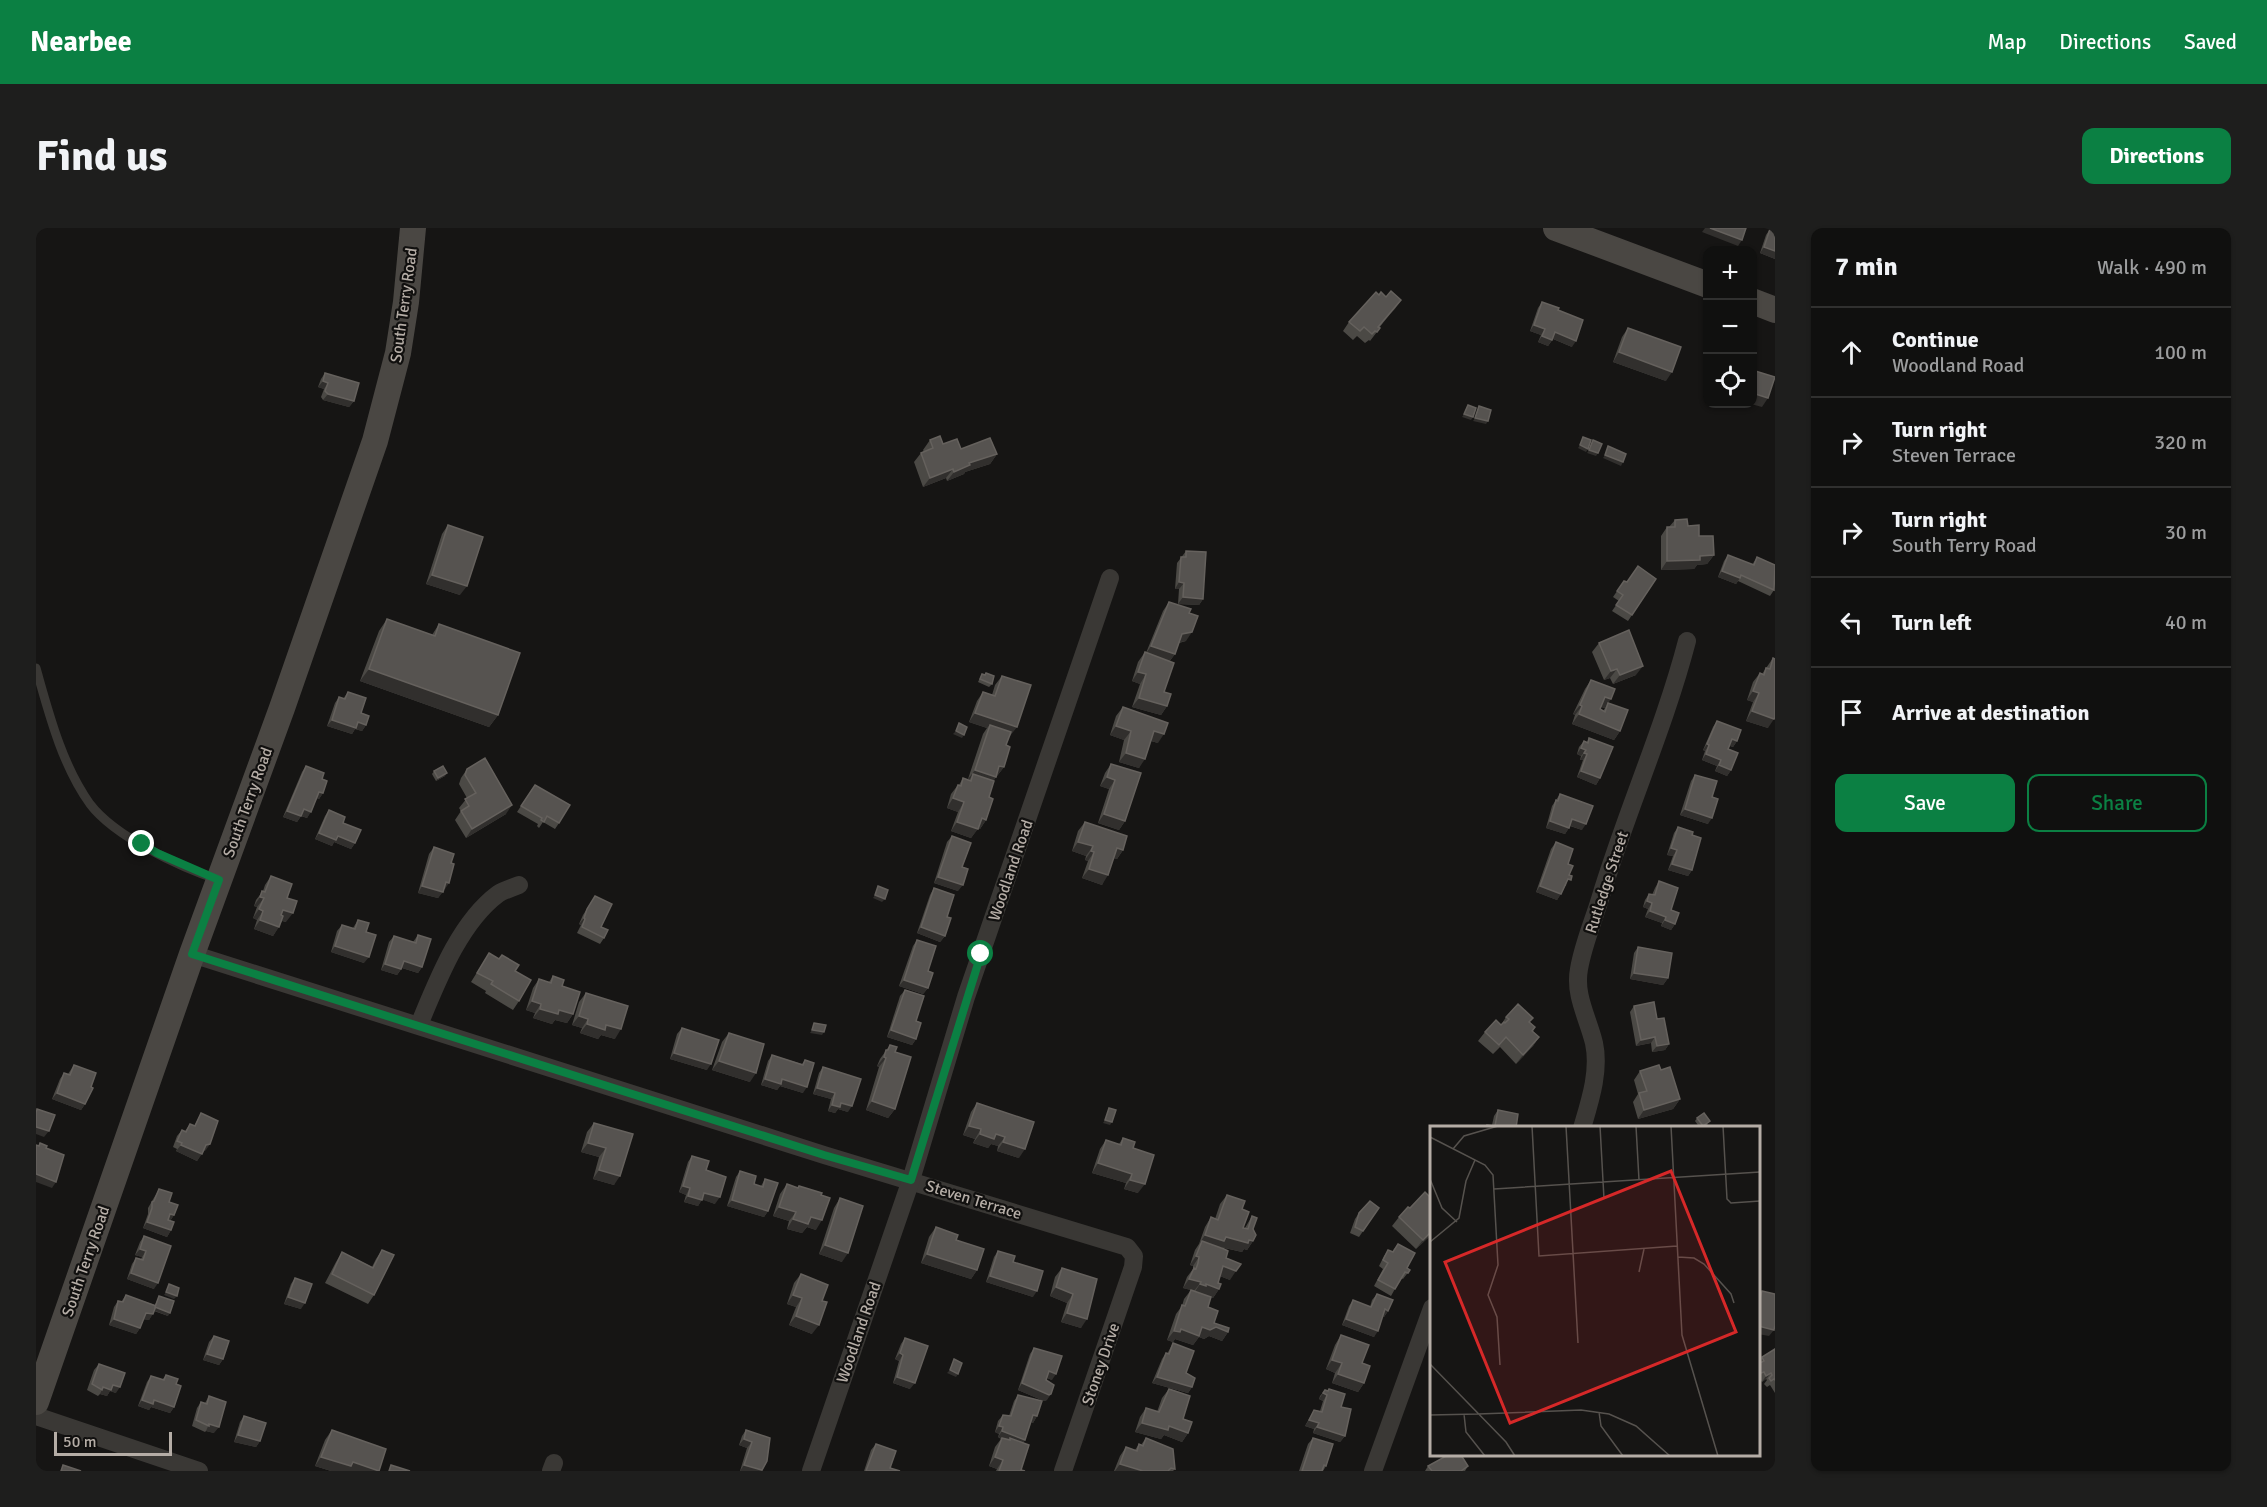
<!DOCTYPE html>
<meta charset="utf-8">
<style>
body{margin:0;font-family:Signika,sans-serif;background:#1e1e1d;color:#f1f3f6}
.controls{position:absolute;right:18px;top:18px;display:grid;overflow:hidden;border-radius:12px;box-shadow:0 2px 4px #0004}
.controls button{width:54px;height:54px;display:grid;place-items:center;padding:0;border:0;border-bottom:2px solid #30302f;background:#10100f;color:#f1f3f6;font:30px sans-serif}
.scale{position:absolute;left:18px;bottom:15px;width:118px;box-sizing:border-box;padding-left:6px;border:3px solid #b5ada6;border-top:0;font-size:16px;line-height:21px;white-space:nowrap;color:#b5ada6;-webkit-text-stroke:4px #11100f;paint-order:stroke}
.stop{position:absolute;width:18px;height:18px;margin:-14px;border:4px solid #0b8043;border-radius:50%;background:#fff}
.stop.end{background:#0b8043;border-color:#fff;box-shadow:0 2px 6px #0008}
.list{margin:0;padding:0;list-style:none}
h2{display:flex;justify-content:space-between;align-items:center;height:78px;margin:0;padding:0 24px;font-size:26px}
h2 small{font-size:20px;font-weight:400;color:#9c9d9e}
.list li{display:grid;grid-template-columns:39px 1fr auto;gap:18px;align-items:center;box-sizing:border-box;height:90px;padding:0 24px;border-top:2px solid #30302f}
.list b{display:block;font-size:22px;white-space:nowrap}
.list p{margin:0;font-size:20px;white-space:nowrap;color:#9c9d9e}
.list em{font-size:20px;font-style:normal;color:#9c9d9e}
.actions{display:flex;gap:12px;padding:18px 24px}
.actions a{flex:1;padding:14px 0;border:2px solid #0b8043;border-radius:12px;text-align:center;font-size:21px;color:#0b8043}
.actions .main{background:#0b8043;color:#fff}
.icon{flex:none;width:33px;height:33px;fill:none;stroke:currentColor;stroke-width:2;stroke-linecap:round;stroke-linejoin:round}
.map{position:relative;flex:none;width:1739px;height:1243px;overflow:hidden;border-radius:12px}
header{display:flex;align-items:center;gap:36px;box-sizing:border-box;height:84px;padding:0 30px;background:#0b8043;color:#fff}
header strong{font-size:28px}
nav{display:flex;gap:33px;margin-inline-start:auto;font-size:21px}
.intro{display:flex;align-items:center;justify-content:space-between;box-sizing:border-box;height:144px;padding:0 36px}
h1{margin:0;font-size:42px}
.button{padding:15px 27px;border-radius:12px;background:#0b8043;color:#fff;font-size:21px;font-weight:700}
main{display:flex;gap:36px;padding:0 36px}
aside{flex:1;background:#10100f;border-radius:12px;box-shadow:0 2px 4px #0004}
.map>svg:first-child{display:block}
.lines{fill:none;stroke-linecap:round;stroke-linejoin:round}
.lane{stroke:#3a3835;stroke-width:9}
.street{stroke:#3a3835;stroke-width:18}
.secondary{stroke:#4a4743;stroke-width:26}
.wall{fill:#4b4945;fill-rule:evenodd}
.shaded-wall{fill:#312f2d}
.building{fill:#565350;stroke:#65615d;stroke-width:1.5}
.route{stroke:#0b8043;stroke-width:8}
.labels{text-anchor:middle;stroke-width:4.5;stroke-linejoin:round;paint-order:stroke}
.street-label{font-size:16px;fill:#b5ada6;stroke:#11100f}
.inset-road{fill:none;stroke:#56524e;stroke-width:1.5}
.view{fill:#d62828;fill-opacity:0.15;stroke:#d62828;stroke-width:3}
.inset-edge{fill:none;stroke:#b5ada6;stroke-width:3}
</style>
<header>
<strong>Nearbee</strong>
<nav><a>Map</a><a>Directions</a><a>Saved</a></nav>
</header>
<div class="intro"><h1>Find us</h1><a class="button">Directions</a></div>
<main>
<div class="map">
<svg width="1739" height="1243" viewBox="0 0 1739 1243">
<rect width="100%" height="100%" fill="#161514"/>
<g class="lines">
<!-- lane -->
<path class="lane" d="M0 440C13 486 26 537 54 576 79 609 144 639 183 652"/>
<!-- street -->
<g class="street">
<polyline points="156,726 788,927 1091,1019 1098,1028 1097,1039 1027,1243"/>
<path d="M383 797C401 754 423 695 462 666 468 662 476 660 483 657"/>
<path d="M1546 900C1554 873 1564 843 1558 815 1552 790 1538 767 1543 741 1547 717 1557 694 1564 671 1590 584 1628 501 1651 413"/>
<polyline points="0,1188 163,1243"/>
<polyline points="515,1243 518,1235"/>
<polyline points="775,1243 875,952 930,769 1074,350"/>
<polyline points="1337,1243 1396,1080"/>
</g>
<!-- secondary -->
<g class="secondary">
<polyline points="1520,0 1672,57"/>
<polyline points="1716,73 1739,82"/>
<polyline points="0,1174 156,726 246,480 339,213 362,125 370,74 377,0"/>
</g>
</g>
<!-- wall -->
<g class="wall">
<polygon points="1737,0 1739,0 1739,31 1724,25 1730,7 1734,1 1736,1"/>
<polygon points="1343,67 1365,72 1343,100 1344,100 1334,113 1333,112 1329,115 1321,108 1317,112 1307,103 1313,94"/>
<polygon points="1506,74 1522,82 1536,119 1517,111 1512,118 1502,114 1505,107 1494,103 1502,80"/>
<polygon points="1592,100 1630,153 1577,134 1586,109"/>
<polygon points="289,145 318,173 313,179 287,172 285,169 288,161 282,159 285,151"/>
<polygon points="894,212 925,221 961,226 954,236 929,244 928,246 911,253 910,250 887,259 878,234 885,225 888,224 887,222"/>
<polygon points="1639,292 1652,298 1663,308 1678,327 1671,336 1661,337 1658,341 1625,342 1625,308 1631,299 1633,299"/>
<polygon points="412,297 424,367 390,356 406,306"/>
<polygon points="1150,323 1167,371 1163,377 1142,376 1143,361 1139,361 1141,335"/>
<polygon points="1692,327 1716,337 1721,329 1738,362 1734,368 1702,353 1700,356 1682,349 1688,333"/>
<polygon points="1620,351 1592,393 1576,383 1583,373 1577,369 1588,353 1591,354"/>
<polygon points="1133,374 1153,385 1150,413 1143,415 1139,426 1133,434 1128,464 1131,478 1125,487 1096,479 1104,456 1096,453 1102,434 1109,424 1110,425 1127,383"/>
<polygon points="351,391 396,407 403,396 462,487 453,499 324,453 343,403"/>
<polygon points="1563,415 1600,447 1577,456 1574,450 1568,452 1556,424"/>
<polygon points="1737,430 1732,500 1710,493 1717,474 1711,472 1717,454 1724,445 1726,446"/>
<polygon points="950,445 956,456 953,459 942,454 946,446 948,447"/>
<polygon points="966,448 974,508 973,508 970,517 968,539 957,553 953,569 950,592 944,601 942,600 935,610 915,603 922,584 911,580 915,566 922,557 923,557 927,550 933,552 934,551 932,551 947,506 951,500 933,494 941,473 947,464 956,467 959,457"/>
<path d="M1555 452 1572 475 1584 503 1578 512 1536 496 1539 487 1537 486 1549 461ZM1565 479 1569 480 1567 483 1564 481Z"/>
<polygon points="312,464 325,485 330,497 326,503 319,501 316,506 291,498 299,475 303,469 307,471"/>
<polygon points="1087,479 1122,515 1115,513 1103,540 1083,534 1088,512 1074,507 1080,488"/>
<polygon points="1681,493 1701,513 1697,519 1694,518 1692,521 1695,542 1691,548 1679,543 1681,538 1666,532 1669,523 1667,522 1677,499"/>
<polygon points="1553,510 1564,550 1560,557 1541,549 1547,532 1544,532 1545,528 1541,526 1543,519 1548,513 1551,514"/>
<polygon points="1075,536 1089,593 1083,602 1062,595 1073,561 1064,558 1069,545"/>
<polygon points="270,538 286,551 287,565 283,571 281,570 271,590 265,588 261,594 247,589 266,544"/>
<polygon points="431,541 470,586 430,610 419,592 425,583 423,580 431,570 423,556 425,550"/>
<polygon points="398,543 409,548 400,553 396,546"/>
<polygon points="1659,547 1676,569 1672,596 1644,587 1655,553"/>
<polygon points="499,557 523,595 519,601 507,594 503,600 501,598 502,596 481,584"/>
<polygon points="1524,566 1546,602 1534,598 1529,606 1510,600 1516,578"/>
<polygon points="293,582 307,595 319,615 315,621 298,614 296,618 279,611 289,588"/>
<polygon points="1049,594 1087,622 1081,631 1078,630 1066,657 1046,650 1052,633 1049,632 1050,628 1036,623 1042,603"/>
<polygon points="1642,599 1656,642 1652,648 1632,642 1637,628 1631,627 1638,605"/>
<polygon points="916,608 926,639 922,663 898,655 911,614"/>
<polygon points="1520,614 1532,636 1530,658 1529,658 1521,672 1500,664 1515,621"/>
<polygon points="398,619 409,661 408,661 402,670 382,665 393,626"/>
<polygon points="235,648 251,670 250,694 246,693 237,708 218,701 221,692 217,690 221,679 218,678 220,672 227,663 229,657"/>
<polygon points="1623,653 1635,682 1639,696 1635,702 1625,698 1626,695 1609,689 1612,681 1607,679 1609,672 1613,666 1616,667 1619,660"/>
<polygon points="898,660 911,689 909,708 904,714 881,705 894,667"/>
<polygon points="559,668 565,699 568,710 564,716 541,705 545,697 543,696 547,687"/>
<polygon points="322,692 328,735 295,724 301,703 306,697 317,700"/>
<polygon points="382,707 386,739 382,745 366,740 361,747 345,742 353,714 358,708 377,714"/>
<polygon points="881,712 892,743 892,760 887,766 863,758 877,718"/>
<polygon points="1602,719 1632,750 1627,757 1594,751 1598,725"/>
<polygon points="453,725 479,743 483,773 477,782 449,765 450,763 435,754"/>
<polygon points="517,748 526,758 537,786 531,795 519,792 516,796 497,790 499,785 490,782 497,760 503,751 513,754"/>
<polygon points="869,762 880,793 880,811 876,817 851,809 864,768"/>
<polygon points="550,765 579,811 565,807 562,811 544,805 546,800 536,797 543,774"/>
<polygon points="1598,778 1621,791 1633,816 1629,822 1616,824 1615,815 1600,818 1594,784"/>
<polygon points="1470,789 1494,794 1499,799 1497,803 1503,809 1497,818 1480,836 1464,819 1457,826 1442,813 1449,804 1465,797"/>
<polygon points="646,800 671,842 634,831 641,806"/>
<polygon points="693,805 714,854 676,842 686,814"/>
<polygon points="854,817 859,824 859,881 852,890 830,882 843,839 841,838 844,831"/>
<polygon points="736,827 766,836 769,832 767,865 744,858 741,862 725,857 732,833"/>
<polygon points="38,837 49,876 45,882 16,871 24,851 28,845 32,846"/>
<polygon points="787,839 812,884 802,881 799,885 792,883 795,871 777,866 783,845"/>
<polygon points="1625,842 1644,871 1637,881 1602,891 1597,874 1602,866 1598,852 1604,843"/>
<polygon points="941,875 983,930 961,923 962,918 955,916 952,920 937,915 939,911 927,907 935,884"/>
<polygon points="1462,882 1480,900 1449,900 1451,897 1456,897 1458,888"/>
<polygon points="165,885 170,922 167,923 161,933 140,923 141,921 137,919 141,908 146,902 149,903 154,896 158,898"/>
<polygon points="1661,890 1672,896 1668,900 1664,900 1659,893"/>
<polygon points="558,895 597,906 578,957 557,951 563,929 545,924 551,904"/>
<polygon points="1087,910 1097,920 1102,965 1088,961 1090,955 1056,945 1064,921 1070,912 1083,916"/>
<polygon points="656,928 670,942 679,976 666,971 662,978 648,974 650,967 643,964 652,934"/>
<polygon points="704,943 718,956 725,958 729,951 732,983 728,989 691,978 700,949"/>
<polygon points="751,956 762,960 763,958 780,1002 771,999 766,1005 751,1001 753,993 737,988 744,966"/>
<polygon points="123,961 133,974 138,987 134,993 135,1002 131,1009 107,1000 112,986 112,980"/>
<polygon points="1191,967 1206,981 1207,1000 1209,1000 1216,988 1217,1013 1211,1022 1208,1021 1206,1024 1184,1019 1190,1030 1194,1052 1184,1048 1182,1055 1183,1061 1177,1070 1175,1069 1172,1079 1178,1095 1192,1104 1186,1113 1173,1108 1168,1111 1163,1109 1157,1117 1139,1111 1137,1114 1131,1112 1140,1086 1146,1078 1148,1071 1155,1062 1147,1060 1151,1049 1157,1041 1157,1038 1154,1037 1159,1022 1163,1016 1169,999 1175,989 1179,991 1184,976"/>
<polygon points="804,970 806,1034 783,1026 798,980"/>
<polygon points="1343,980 1323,1009 1314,1005 1319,991 1323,985"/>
<polygon points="1363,989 1395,1007 1380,1021 1356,998"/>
<polygon points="900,999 920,1012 941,1042 935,1051 885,1035 893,1009"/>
<polygon points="108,1008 118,1061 91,1051 96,1036 100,1030 105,1031 106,1029 99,1027 104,1014"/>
<polygon points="1362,1016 1371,1040 1374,1042 1367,1051 1365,1050 1355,1068 1338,1058 1347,1041 1343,1038 1348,1028 1352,1022 1356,1024"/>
<polygon points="346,1022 338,1067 332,1076 289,1055 300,1034 306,1024 336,1039 340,1031"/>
<polygon points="962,1023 977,1034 997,1069 950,1054 958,1029"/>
<polygon points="1026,1040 1061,1051 1045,1100 1025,1094 1031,1075 1014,1068 1019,1049"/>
<polygon points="765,1046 776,1106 753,1097 760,1079 751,1076 758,1055"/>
<polygon points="259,1050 265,1081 248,1076 255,1056"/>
<polygon points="1341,1066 1352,1083 1348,1089 1347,1088 1338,1109 1306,1097 1313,1078 1317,1072 1334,1079 1336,1072"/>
<polygon points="90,1067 119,1077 123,1068 132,1088 118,1083 113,1092 107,1091 104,1100 100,1106 73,1097 78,1079 82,1073 85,1074"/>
<polygon points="1305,1107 1326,1135 1328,1155 1322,1164 1296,1155 1299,1145 1290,1141 1299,1117"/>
<polygon points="178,1108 187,1131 183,1137 167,1132 173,1114"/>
<polygon points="869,1110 874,1161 857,1155 863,1133 859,1131 865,1116"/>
<polygon points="1137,1115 1156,1159 1152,1165 1116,1155 1126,1131 1130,1125 1131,1126"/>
<polygon points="998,1120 1016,1152 1011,1150 1011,1172 1008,1173 982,1162 994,1126"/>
<polygon points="1739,1121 1739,1165 1734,1157 1731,1159 1728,1156 1731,1152 1730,1151 1726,1154 1723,1150 1722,1151 1722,1134 1726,1129"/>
<polygon points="63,1136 80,1165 74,1163 71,1168 64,1166 62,1168 51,1162 58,1142"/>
<polygon points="130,1147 140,1156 138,1179 134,1185 115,1179 113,1182 102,1178 111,1154 115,1148 126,1152"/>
<polygon points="1133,1161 1152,1205 1146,1214 1128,1207 1125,1211 1099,1204 1104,1189 1110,1180 1121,1184 1126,1170"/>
<polygon points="1293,1161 1305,1179 1309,1208 1304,1214 1277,1205 1278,1201 1269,1198 1278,1182 1284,1183 1287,1173 1283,1171 1284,1168 1289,1162 1292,1162"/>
<polygon points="982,1167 1001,1188 997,1195 995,1194 989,1212 987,1215 985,1242 989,1243 960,1243 961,1241 953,1238 959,1219 965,1211 962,1209 963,1206 959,1204 962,1193 967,1187 973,1188 978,1173"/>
<polygon points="173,1168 178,1205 170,1203 169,1204 156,1198 161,1180 165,1174 169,1175"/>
<polygon points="208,1188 224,1213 220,1219 198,1214 204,1194"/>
<polygon points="296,1202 343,1243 295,1243 279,1238 289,1212"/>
<polygon points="710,1202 731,1233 726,1243 704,1243 711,1220 703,1217 706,1208"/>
<polygon points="1110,1210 1139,1241 1137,1243 1078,1243 1084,1228 1090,1219 1099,1222 1103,1216 1105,1217"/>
<polygon points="1277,1210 1290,1238 1287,1243 1263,1243 1272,1216"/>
<polygon points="840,1216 854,1240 864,1243 828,1243 835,1222"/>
<polygon points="1392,1238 1432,1238 1429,1243 1389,1243"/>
</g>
<!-- shaded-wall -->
<g class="shaded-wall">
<polygon points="1669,0 1674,0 1706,12 1702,18 1666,4"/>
<polygon points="1728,19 1739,23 1739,31 1724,25"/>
<polygon points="1365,72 1359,81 1339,103"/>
<polygon points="1498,97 1509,101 1505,107 1494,103"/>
<polygon points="1519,104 1540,113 1536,119 1515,110"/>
<polygon points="1506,108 1516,112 1512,118 1502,114"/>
<polygon points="1583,124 1636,144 1630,153 1577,134"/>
<polygon points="287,153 292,155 288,161 282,159"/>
<polygon points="1716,165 1732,170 1726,179 1715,176 1716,176"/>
<polygon points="292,166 318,173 313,179 287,172"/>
<polygon points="1428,186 1437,189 1435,192 1426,189"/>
<polygon points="1439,190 1452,193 1450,196 1437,193"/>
<polygon points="1544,217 1552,221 1550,224 1542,220"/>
<polygon points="1553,222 1562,225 1560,228 1551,225"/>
<polygon points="961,226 954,236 929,244 928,246 911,253 918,244 933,235"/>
<polygon points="1569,227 1587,234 1585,238 1567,230"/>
<polygon points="917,241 910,250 887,259 894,250"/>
<polygon points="1678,327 1671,336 1661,337 1658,341 1625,342 1631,333 1664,328"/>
<polygon points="1686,343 1704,350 1700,356 1682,349"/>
<polygon points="396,347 431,358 424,367 390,356"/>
<polygon points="1143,354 1148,355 1143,361 1139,361"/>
<polygon points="1147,369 1167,371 1163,377 1142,376"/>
<polygon points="1156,404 1150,413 1139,415 1146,406"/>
<polygon points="1115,418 1139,426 1132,435 1109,427"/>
<polygon points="1607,438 1600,447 1577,456 1584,447"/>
<polygon points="333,441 462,487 453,499 324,453"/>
<polygon points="1581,441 1574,450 1568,452 1575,443"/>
<polygon points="1102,444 1110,446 1104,456 1096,453"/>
<polygon points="1717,463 1723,465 1717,474 1711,472"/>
<polygon points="1569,469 1575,471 1569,480 1562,478"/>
<polygon points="1103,470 1131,478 1125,487 1096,479"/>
<polygon points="1544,477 1546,478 1539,487 1537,486"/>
<polygon points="1716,483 1738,491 1732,500 1710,493"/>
<polygon points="939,485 981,499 974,508 952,501 954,497 951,500 933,494"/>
<polygon points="1543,486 1584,503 1578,512 1536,496"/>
<polygon points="296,492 322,494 330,497 326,503 319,501 316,506 291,498"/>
<polygon points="1080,498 1095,503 1088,512 1074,507"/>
<polygon points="920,503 928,507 926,510 917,506"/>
<polygon points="1118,503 1128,506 1122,515 1112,512"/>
<polygon points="1696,511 1701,513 1697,519 1692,517"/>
<polygon points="1671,516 1673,517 1669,523 1667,522"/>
<polygon points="1545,520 1550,522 1545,528 1541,526"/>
<polygon points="1090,525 1109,531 1103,540 1083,534"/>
<polygon points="1548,525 1551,526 1547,532 1544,532"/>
<polygon points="1670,526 1685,532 1681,538 1666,532"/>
<polygon points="1683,537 1695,542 1691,548 1679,543"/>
<polygon points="963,538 968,539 961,548 957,547"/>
<polygon points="939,542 960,549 953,558 937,546 934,551 932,551"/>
<polygon points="1545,543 1564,550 1560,557 1541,549"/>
<polygon points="411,545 409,548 400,553 402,550"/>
<polygon points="1071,549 1079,552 1073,561 1064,558"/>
<polygon points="283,564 287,565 283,571 279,570"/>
<polygon points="917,570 928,574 922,584 911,580"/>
<polygon points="476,577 470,586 430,610 436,601"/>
<polygon points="268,581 275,584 271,590 263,587"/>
<polygon points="1649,581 1676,590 1672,596 1644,587"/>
<polygon points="251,583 265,588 261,594 247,589"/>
<polygon points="1068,586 1089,593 1083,602 1062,595"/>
<polygon points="946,590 950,592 944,601 939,599"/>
<polygon points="1536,591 1550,596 1546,602 1532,597"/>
<polygon points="1514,593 1533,600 1529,606 1510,600"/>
<polygon points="921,594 942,601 935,610 915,603"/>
<polygon points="283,605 302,608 319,615 315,621 298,614 296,618 279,611"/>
<polygon points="1042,614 1057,618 1050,628 1036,623"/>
<polygon points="1081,620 1087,622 1081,631 1075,630"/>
<polygon points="1635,620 1641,622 1637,628 1631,627"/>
<polygon points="1055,623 1058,624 1052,633 1049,632"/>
<polygon points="1636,636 1656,642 1652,648 1632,642"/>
<polygon points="1053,641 1072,647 1066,657 1046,650"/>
<polygon points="902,649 927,657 922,663 898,655"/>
<polygon points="410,654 413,655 409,661 405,660"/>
<polygon points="386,658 407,664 402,670 382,665"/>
<polygon points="1504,658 1525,666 1521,672 1500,664"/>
<polygon points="839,667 849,671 846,674 837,670"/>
<polygon points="224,669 228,670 221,679 218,678"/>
<polygon points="1611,673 1616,675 1612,681 1607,679"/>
<polygon points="223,681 227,683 221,692 217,690"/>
<polygon points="247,682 257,685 250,694 241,691"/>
<polygon points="1614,683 1630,689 1626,695 1609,689"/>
<polygon points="548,690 549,691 545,697 543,696"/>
<polygon points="224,692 243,699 237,708 218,701"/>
<polygon points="1629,692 1639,696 1635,702 1625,698"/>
<polygon points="885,699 909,708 904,714 881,705"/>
<polygon points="299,718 333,729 328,735 295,724"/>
<polygon points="368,733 386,739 382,745 363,739"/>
<polygon points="349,736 365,741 361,747 345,742"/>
<polygon points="1598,745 1632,750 1627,757 1594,751"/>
<polygon points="868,752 892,760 887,766 863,758"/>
<polygon points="496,773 505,776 499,785 490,782"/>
<polygon points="504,781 523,782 537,786 531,795 519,792 516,796 497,790"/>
<polygon points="543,788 552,791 546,800 536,797"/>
<polygon points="551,796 570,797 585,801 579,811 565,807 562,811 544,805"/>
<polygon points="776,802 788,804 786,807 774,805"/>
<polygon points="855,802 880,811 876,817 851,809"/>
<polygon points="1503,809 1497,818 1480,836 1487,827"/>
<polygon points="1619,809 1615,815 1600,818 1605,812"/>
<polygon points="1633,816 1629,822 1616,824 1621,818"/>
<polygon points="638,825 675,836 671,842 634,831"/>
<polygon points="848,829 850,830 843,839 841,838"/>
<polygon points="683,833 720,845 714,854 676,842"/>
<polygon points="729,851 746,851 771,859 767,865 744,858 741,862 725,857"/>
<polygon points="781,860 799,865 795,871 777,866"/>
<polygon points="21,865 49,876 45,882 16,871"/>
<polygon points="1644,871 1637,881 1602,891 1608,882"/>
<polygon points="836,873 859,881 852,890 830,882"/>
<polygon points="805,875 816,878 812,884 802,881 799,885 792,883 796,877"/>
<polygon points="1069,892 1076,894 1074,897 1067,895"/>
<polygon points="933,898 945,901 939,911 927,907"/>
<polygon points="0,899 13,903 8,909 0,906"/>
<polygon points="944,906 960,906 969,909 962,918 955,916 952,920 937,915"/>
<polygon points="967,914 989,921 983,930 961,923"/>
<polygon points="552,915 570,920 563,929 545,924"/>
<polygon points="174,916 170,922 165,923 170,917"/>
<polygon points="145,917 166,926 161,933 140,923"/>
<polygon points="1062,935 1096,946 1090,955 1056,945"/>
<polygon points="563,942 584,948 578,957 557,951"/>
<polygon points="0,946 20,954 16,960 0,954"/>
<polygon points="1094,952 1109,956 1102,965 1088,961"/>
<polygon points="647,958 654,960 650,967 643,964"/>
<polygon points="668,965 684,969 679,976 664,971"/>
<polygon points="652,968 666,972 662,978 648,974"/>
<polygon points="696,972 732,983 728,989 691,978"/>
<polygon points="743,979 760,984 753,993 737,988"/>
<polygon points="134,986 138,987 134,993 130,992"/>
<polygon points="775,989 786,992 780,1002 771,999 766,1005 751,1001 757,991"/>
<polygon points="111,994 135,1002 131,1009 107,1000"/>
<polygon points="1395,1004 1395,1007 1380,1021 1387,1012"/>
<polygon points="1169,1007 1213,1012 1217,1013 1211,1022 1208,1021 1206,1024 1185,1019 1182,1022 1166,1013 1163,1016"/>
<polygon points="789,1017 812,1025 806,1034 783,1026"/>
<polygon points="104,1021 110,1023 106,1029 99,1027"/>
<polygon points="891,1026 941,1042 935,1051 885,1035"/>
<polygon points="1160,1028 1163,1029 1157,1038 1154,1037"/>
<polygon points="1187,1038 1200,1043 1194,1052 1181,1047"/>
<polygon points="95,1045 122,1055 118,1061 91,1051"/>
<polygon points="954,1048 1001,1063 997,1069 950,1054"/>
<polygon points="1153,1051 1165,1054 1158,1063 1147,1060"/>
<polygon points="1164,1056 1170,1056 1183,1061 1177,1070 1164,1065 1158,1065"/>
<polygon points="1020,1059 1037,1066 1031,1075 1014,1068"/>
<polygon points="130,1064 141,1068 138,1071 128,1067"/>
<polygon points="757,1067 766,1070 760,1079 751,1076"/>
<polygon points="252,1069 269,1075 265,1081 248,1076"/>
<polygon points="119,1079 134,1085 132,1088 117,1082"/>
<polygon points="1349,1081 1352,1083 1348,1089 1345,1087"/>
<polygon points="110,1085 117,1086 113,1092 105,1091"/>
<polygon points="1031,1085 1051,1091 1045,1100 1025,1094"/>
<polygon points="760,1088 783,1097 776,1106 753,1097"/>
<polygon points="78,1091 104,1100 100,1106 73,1097"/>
<polygon points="1310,1091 1342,1103 1338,1109 1306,1097"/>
<polygon points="1722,1098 1738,1102 1733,1108 1722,1106"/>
<polygon points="1166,1099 1180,1099 1192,1104 1186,1113 1173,1108 1168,1111 1163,1109 1157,1117 1139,1111 1137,1114 1131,1112 1138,1103"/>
<polygon points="864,1125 867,1127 863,1133 859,1131"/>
<polygon points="171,1126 187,1131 183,1137 167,1132"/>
<polygon points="1296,1132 1306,1135 1299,1145 1290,1141"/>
<polygon points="914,1142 922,1146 920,1149 911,1145"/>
<polygon points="1013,1143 1020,1146 1016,1152 1009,1149"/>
<polygon points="1735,1145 1730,1151 1726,1154 1730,1148"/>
<polygon points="1302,1146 1328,1155 1322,1164 1296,1155"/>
<polygon points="861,1149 879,1155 874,1161 857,1155"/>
<polygon points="1121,1149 1156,1159 1152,1165 1116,1155"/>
<polygon points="986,1155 1015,1166 1011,1172 1008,1173 982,1162"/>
<polygon points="77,1157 84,1159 80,1165 74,1163 71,1168 64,1166 67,1159"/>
<polygon points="1287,1165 1291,1167 1287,1173 1283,1171"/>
<polygon points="106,1172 118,1172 138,1179 134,1185 115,1179 113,1182 102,1178"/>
<polygon points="997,1187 1001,1188 997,1195 993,1193"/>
<polygon points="1273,1192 1283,1195 1278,1201 1269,1198"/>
<polygon points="1106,1195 1133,1198 1152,1205 1146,1214 1128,1207 1125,1211 1099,1204"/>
<polygon points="173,1196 183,1199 178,1205 170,1203"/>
<polygon points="963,1198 967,1199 963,1206 959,1204"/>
<polygon points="1281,1199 1309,1208 1304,1214 1277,1205"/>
<polygon points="966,1203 989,1212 985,1218 974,1210 972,1213 962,1209"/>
<polygon points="202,1207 224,1213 220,1219 198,1214"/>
<polygon points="708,1211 716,1214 711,1220 703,1217"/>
<polygon points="285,1229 317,1234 343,1243 295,1243 279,1238"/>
<polygon points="959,1229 967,1232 961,1241 953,1238"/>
<polygon points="1084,1236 1107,1243 1079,1243"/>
<polygon points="708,1237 726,1242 726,1243 704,1243"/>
</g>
<!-- building -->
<g class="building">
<polygon points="1674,0 1710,0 1706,12"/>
<polygon points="1739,0 1739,23 1728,19 1734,1 1738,2"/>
<polygon points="1355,63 1365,72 1342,99 1344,100 1341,104 1339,103 1336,106 1328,99 1324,103 1313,94 1340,64 1343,67 1345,64 1350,69"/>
<polygon points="1506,74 1523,80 1522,82 1547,92 1540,113 1519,104 1516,112 1506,108 1509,101 1498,97"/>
<polygon points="1592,100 1645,119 1636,144 1583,124"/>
<polygon points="1716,142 1739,149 1732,170 1716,165"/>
<polygon points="289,145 323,155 318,173 292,166 289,163 292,155 287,153"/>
<polygon points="1432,177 1440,180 1437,189 1428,186"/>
<polygon points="1443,178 1455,182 1452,193 1439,190"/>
<polygon points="904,208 907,216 921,211 925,221 954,210 961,226 933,235 934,237 918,244 917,241 894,250 885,225 897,220 894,212"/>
<polygon points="1547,209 1555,212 1552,221 1544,217"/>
<polygon points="1557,212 1566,216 1562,225 1553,222"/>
<polygon points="1572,218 1590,226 1587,234 1569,227"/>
<polygon points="1651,291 1652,298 1663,297 1663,308 1677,308 1678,327 1664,328 1664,332 1631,333 1631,299 1639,299 1639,292"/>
<polygon points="412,297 447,309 431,358 396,347"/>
<polygon points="1150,323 1170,324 1167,371 1147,369 1148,355 1143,354 1145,329 1150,329"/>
<polygon points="1692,327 1718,337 1721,329 1739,337 1738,362 1705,347 1704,350 1686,343"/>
<polygon points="1602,338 1620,351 1596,387 1580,377 1587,367 1581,363 1588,353 1591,354"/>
<polygon points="1133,374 1155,381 1153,385 1162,388 1156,404 1146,406 1139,426 1115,418"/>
<polygon points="351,391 399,408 403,396 484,425 462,487 333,441"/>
<polygon points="1593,402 1607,438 1584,447 1581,441 1575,443 1563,415"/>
<polygon points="1109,424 1138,435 1128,464 1135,466 1131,478 1103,470 1110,446 1102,444"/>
<polygon points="1737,430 1739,431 1739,489 1738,491 1716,483 1723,465 1717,463 1724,445 1728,447 1730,440 1734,441"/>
<polygon points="950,445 958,448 956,456 944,451 946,446 949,447"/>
<polygon points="966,448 995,457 981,499 939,485 947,464 959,468"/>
<polygon points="1555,452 1579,461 1575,471 1569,469 1564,481 1569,484 1572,475 1592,482 1584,503 1543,486 1546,478 1544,477"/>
<polygon points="312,464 330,470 325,485 333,488 330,497 322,494 320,500 296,492 303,469 309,471"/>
<polygon points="1087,479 1132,495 1128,506 1118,503 1109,531 1090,525 1095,503 1080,498"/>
<polygon points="1681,493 1705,502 1701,513 1696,511 1692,521 1702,525 1695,542 1683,537 1685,532 1670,526 1673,517 1671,516"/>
<polygon points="923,495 931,499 928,507 920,503"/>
<polygon points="954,497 975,504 970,517 974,519 968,539 963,538 960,549 939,542"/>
<polygon points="1553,510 1577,519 1564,550 1545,543 1551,526 1548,525 1550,522 1545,520 1548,513 1552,515"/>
<polygon points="449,530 476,577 436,601 425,583 433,578 429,571 440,565 429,547 431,541"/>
<polygon points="1075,536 1105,545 1089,593 1068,586 1079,552 1071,549"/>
<polygon points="270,538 288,545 286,551 291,553 287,565 283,564 275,584 268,581 265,588 251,583"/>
<polygon points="407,538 411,545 402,550 398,543"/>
<polygon points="937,546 958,553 953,569 957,571 950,592 946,590 942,601 921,594 928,574 917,570 922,557 925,558 927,550 935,553"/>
<polygon points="1659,547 1681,553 1676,569 1682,571 1676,590 1649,581"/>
<polygon points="499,557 534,577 523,595 511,588 508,594 505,592 506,590 485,578"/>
<polygon points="1524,566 1557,578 1550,596 1536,591 1533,600 1514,593 1520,572 1522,573"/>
<polygon points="293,582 309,589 307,595 325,602 319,615 302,608 300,612 283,605"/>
<polygon points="1049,594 1091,608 1087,622 1081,620 1072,647 1053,641 1058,624 1055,623 1057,618 1042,614"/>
<polygon points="1642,599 1657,604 1656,607 1665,610 1656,642 1636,636 1641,622 1635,620"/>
<polygon points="916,608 935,615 926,639 932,641 927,657 902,649"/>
<polygon points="1520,614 1537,621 1532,636 1537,638 1533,647 1536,648 1535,652 1532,651 1525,666 1504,658"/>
<polygon points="398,619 418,626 415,635 418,636 413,655 410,654 407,664 386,658"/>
<polygon points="235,648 256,656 251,670 261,673 257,685 247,682 245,687 247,688 243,699 224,692 227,683 223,681 228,670 224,669 226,663 229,664"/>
<polygon points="1623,653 1642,660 1635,682 1643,685 1639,696 1629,692 1630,689 1614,683 1616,675 1611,673 1613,666 1619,667"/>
<polygon points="842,658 852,662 849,671 839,667"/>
<polygon points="898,660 918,667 911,689 915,690 909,708 885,699"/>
<polygon points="559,668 576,676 565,699 572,702 568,710 546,699 549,691 548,690 551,681"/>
<polygon points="322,692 333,695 330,704 340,707 333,729 299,718 306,697 319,701"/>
<polygon points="382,707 395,711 386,739 368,733 365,741 349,736 358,708 380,715"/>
<polygon points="881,712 900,718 892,743 897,745 892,760 868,752"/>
<polygon points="1602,719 1636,725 1632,750 1598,745"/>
<polygon points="453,725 463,731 466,727 483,737 479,743 495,752 483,773 455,756 457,753 441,745"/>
<polygon points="517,748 528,752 526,758 544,764 537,786 523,782 522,786 504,781 505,776 496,773 503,751 515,755"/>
<polygon points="869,762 888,768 880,793 885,795 880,811 855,802"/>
<polygon points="550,765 592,778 585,801 570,797 569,802 551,796 552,791 543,788"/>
<polygon points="1618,774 1621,791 1628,790 1633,816 1621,818 1619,809 1605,812 1598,778"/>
<polygon points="1482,776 1497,790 1493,794 1499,799 1496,803 1503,809 1487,827 1470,809 1463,817 1449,804 1460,792 1465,797 1468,794 1469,795 1473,791 1470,789"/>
<polygon points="778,795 790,797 788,804 776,802"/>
<polygon points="646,800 683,812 675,836 638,825"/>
<polygon points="693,805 728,816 720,845 683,833"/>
<polygon points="854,817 861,819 859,824 875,829 859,881 836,873 850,830 848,829 850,822 852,822"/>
<polygon points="736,827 767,837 769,832 778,835 771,859 746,851 745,856 729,851"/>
<polygon points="38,837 60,845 55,859 57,860 49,876 21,865 28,845 34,847"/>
<polygon points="1623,837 1625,842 1634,839 1644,871 1608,882 1603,865 1611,863 1604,843"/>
<polygon points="787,839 825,851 816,878 805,875 804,879 796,877 799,865 781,860"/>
<polygon points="941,875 998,894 989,921 967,914 969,909 960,906 958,911 944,906 945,901 933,898"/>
<polygon points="1073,880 1080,882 1076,894 1069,892"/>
<polygon points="1,881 19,887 13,903 0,899 0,885"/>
<polygon points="1462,882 1482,886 1480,900 1451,900 1451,897 1459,898"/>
<polygon points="165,885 182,893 174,916 170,917 166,926 145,917 146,915 141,913 146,902 150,904 154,896 159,898"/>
<polygon points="1668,885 1674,893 1667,898 1661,890"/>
<polygon points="558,895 597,906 584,948 563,942 570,920 552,915"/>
<polygon points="1087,910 1099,914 1097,920 1118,927 1109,956 1094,952 1096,946 1062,935 1070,912 1085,917"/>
<polygon points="4,915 11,918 10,920 28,927 20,954 0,946 0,917 3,918"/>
<polygon points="656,928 673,933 670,942 690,949 684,969 668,965 666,972 652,968 654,960 647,958"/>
<polygon points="704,943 720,948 718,956 727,959 729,951 742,955 732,983 696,972"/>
<polygon points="751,956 762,960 763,958 786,965 785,967 794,970 786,992 775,989 772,996 757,991 760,984 743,979"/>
<polygon points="123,961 136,965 133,974 142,977 138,987 134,986 132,992 138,994 135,1002 111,994 116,980 116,974 118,973"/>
<polygon points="1389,964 1395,970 1395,1004 1387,1012 1363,989 1372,979 1374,980"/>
<polygon points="1191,967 1209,973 1206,981 1213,984 1207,1000 1212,1001 1216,988 1221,990 1217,1001 1220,1007 1217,1013 1213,1012 1212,1015 1190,1009 1188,1013 1169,1007 1175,989 1182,992"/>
<polygon points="804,970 827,978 812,1025 789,1017"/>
<polygon points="1334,973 1343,980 1327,1003 1319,999 1323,985"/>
<polygon points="900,999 922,1007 920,1012 948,1021 941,1042 891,1026"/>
<polygon points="108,1008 135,1018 122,1055 95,1045 100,1030 107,1032 110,1023 104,1021"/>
<polygon points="1166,1013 1188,1021 1192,1023 1190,1030 1205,1036 1200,1043 1187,1038 1182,1055 1185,1056 1183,1061 1170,1056 1170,1058 1164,1056 1165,1054 1153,1051 1158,1040 1160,1041 1162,1035 1163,1029 1160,1028"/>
<polygon points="1362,1016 1379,1025 1371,1040 1374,1042 1372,1045 1369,1044 1359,1061 1342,1052 1352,1035 1347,1032 1352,1022 1357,1024"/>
<polygon points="346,1022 358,1027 338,1067 296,1046 306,1024 337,1040"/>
<polygon points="962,1023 979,1028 977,1034 1007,1043 1001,1063 954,1048"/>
<polygon points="1026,1040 1061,1051 1051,1091 1031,1085 1037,1066 1020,1059"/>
<polygon points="765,1046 792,1057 786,1073 791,1074 783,1097 760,1088 766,1070 757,1067"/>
<polygon points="259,1050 276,1056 269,1075 252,1069"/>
<polygon points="133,1056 143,1060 141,1068 130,1064"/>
<polygon points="1155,1062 1175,1069 1172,1079 1182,1083 1178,1095 1193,1100 1192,1104 1180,1099 1174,1102 1166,1099 1163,1108 1145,1101 1144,1104 1138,1103 1146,1077 1149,1078"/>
<polygon points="1726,1063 1739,1066 1739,1097 1738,1102 1722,1098 1722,1077"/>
<polygon points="1341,1066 1357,1072 1352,1083 1349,1081 1342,1103 1310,1091 1317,1072 1335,1079"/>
<polygon points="90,1067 120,1078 117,1086 110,1085 104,1100 78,1091 82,1073 87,1074"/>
<polygon points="123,1068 138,1073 134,1085 119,1079"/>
<polygon points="1305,1107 1333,1117 1326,1135 1334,1138 1328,1155 1302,1146 1306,1135 1296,1132"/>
<polygon points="178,1108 193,1113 187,1131 171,1126"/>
<polygon points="869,1110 892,1118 879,1155 861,1149 867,1127 864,1125"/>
<polygon points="1137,1115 1158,1123 1150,1145 1159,1150 1156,1159 1121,1149 1130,1125 1133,1126"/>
<polygon points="998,1120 1026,1128 1020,1146 1013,1143 1010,1152 1018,1157 1015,1166 1013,1167 986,1155"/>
<polygon points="1739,1121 1739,1152 1738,1151 1735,1153 1733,1150 1736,1147 1735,1145 1730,1148 1728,1144 1725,1145 1722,1145 1722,1135 1724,1135 1728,1133 1726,1129"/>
<polygon points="918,1131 926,1135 922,1146 914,1142"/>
<polygon points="63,1136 89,1145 84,1159 77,1157 75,1162 67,1159 66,1162 56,1156"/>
<polygon points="130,1147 142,1151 140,1156 145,1158 138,1179 118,1172 117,1176 106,1172 115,1148 128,1152"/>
<polygon points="1133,1161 1154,1168 1147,1191 1156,1194 1152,1205 1133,1198 1132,1202 1106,1195 1110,1180 1123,1184"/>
<polygon points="1293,1161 1309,1166 1305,1179 1315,1181 1309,1208 1281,1199 1283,1195 1273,1192 1278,1182 1286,1184 1291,1167 1287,1165 1289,1162 1292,1163"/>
<polygon points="982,1167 1006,1173 1001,1188 997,1187 989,1212 966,1203 967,1199 963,1198 967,1187 975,1188"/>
<polygon points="173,1168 190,1174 183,1199 173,1196 173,1198 160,1192 165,1174 171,1176"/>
<polygon points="208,1188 230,1195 224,1213 202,1207"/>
<polygon points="296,1202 350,1221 343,1243 317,1234 315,1238 285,1229"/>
<polygon points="710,1202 734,1210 731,1233 726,1242 708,1237 716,1214 708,1211"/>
<polygon points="966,1210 974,1212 974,1210 993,1217 985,1242 989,1243 963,1243 967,1232 959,1229"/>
<polygon points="1110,1210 1137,1221 1139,1241 1135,1240 1132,1243 1107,1243 1084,1236 1090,1219 1101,1223 1103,1216 1107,1218"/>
<polygon points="1277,1210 1297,1216 1290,1238 1288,1237 1286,1243 1266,1243"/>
<polygon points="840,1216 860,1223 854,1240 864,1243 830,1243"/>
<polygon points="1412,1227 1425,1227 1432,1238 1425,1243 1396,1243 1392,1238"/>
<polygon points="27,1237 45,1243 25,1243"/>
<polygon points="355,1237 374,1243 353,1243"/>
</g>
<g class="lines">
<!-- route -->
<polyline class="route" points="106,616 121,625 183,652 156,726 788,927 875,952 945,726"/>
</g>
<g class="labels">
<!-- street labels -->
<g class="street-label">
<text transform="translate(367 77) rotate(-82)" y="6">South Terry Road</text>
<text transform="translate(211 574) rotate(-70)" y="6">South Terry Road</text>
<text transform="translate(974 642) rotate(-71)" y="6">Woodland Road</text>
<text transform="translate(1570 654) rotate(-72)" y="6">Rutledge Street</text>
<text transform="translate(938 971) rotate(17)" y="6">Steven Terrace</text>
<text transform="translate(49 1033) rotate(-71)" y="6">South Terry Road</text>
<text transform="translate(822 1104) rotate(-71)" y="6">Woodland Road</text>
<text transform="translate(1064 1136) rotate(-71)" y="6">Stoney Drive</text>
</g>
</g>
<!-- overview -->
<g transform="translate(1394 898)">
<rect width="330" height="330" fill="#161514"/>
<path class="inset-road" d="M102 0 109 130 247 120M136 0 148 217M170 0 174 73M206 0 209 54M241 0 252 209 288 330M293 0 297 73 301 77 330 75M0 11 55 39 63 49 68 139 58 169 67 191 70 239M23 23 34 10 68 0M0 53 12 82 27 96M64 63 330 46M0 116 29 92 36 55 45 34M0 122V143M248 131 264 132 274 138 301 168 304 177M209 146 214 123M0 238 76 316 85 330M169 286 171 300 193 330M34 288 36 306 55 330M48 288 151 284 179 288 206 300 240 330M0 289 48 288"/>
<path class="view" d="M241 45 306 206 80 297 15 136Z"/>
<rect width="330" height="330" class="inset-edge"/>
</g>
</svg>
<div class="controls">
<button>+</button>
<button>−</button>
<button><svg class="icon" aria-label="locate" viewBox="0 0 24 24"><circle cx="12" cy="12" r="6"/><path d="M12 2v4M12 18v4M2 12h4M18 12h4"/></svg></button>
</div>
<div class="scale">50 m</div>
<div class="stop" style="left:945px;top:726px"></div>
<div class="stop end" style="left:106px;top:616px"></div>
</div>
<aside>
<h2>7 min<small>Walk · 490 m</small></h2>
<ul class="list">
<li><svg class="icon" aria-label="ahead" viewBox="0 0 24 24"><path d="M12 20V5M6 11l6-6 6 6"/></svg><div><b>Continue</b><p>Woodland Road</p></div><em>100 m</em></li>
<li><svg class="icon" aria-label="right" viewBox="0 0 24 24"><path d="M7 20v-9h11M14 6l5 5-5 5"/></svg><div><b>Turn right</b><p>Steven Terrace</p></div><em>320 m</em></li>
<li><svg class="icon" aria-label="right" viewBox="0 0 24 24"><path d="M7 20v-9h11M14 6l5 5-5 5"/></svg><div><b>Turn right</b><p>South Terry Road</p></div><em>30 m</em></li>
<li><svg class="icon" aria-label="left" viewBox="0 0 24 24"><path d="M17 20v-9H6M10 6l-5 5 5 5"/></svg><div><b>Turn left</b></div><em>40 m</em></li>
<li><svg class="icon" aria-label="arrive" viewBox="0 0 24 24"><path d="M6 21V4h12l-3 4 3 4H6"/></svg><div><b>Arrive at destination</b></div></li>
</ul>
<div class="actions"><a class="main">Save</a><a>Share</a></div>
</aside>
</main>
